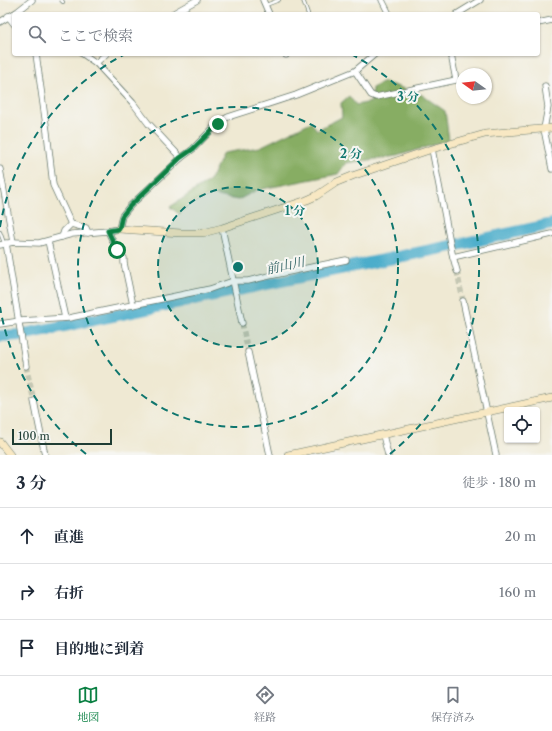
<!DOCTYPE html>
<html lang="ja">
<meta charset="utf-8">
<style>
body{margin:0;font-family:"Libre Caslon Text","Noto Serif JP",serif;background:#f6f6f7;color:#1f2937}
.controls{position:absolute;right:12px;bottom:12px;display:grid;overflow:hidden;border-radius:4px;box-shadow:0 1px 3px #0004}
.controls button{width:36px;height:36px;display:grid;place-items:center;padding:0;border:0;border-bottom:1px solid #e0e1e3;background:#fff;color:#1f2937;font:20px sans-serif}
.compass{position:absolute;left:456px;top:68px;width:36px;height:36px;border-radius:50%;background:#fff;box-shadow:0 1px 3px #0004;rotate:285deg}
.scale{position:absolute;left:12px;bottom:10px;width:100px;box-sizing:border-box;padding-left:4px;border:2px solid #1f3d34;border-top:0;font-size:11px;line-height:14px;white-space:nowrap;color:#1f3d34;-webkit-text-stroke:3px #f6f6f2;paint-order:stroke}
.stop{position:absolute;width:12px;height:12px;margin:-9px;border:3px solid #0b8043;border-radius:50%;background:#fff}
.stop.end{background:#0b8043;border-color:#fff;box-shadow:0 1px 4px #0008}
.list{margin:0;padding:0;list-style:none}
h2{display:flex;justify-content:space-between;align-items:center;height:52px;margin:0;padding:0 16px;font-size:17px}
h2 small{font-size:13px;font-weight:400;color:#747a83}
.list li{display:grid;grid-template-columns:26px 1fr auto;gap:12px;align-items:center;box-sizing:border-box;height:56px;padding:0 16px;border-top:1px solid #e0e1e3}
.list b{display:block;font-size:15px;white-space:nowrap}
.list em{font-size:13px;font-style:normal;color:#747a83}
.icon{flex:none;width:22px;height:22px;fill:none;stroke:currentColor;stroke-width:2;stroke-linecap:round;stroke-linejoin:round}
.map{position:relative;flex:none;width:552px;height:455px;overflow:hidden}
.search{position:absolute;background:#fff;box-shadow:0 1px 3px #0004;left:12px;right:12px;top:12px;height:44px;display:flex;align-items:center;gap:10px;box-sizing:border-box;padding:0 14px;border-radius:4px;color:#747a83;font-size:15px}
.sheet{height:220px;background:#fff}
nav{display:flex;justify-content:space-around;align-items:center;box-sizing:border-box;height:56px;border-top:1px solid #e0e1e3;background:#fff;font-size:11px;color:#747a83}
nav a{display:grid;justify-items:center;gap:2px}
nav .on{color:#0b8043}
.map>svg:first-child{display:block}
.forest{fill:#87ad63;stroke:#53754c}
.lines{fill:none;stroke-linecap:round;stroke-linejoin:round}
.river{stroke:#4cadcb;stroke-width:12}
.street-tunnel{stroke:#c5c7b3;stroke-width:5.5;stroke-dasharray:5.5 3;stroke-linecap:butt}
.lane-casing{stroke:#68796c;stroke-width:4}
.street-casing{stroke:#68796c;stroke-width:7}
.secondary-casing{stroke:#68796c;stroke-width:8}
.lane{stroke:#fff;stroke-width:2.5}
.street{stroke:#fff;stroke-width:5.5}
.secondary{stroke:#f8e8c3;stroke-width:7}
.route{stroke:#0b8043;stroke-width:5}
.ring{fill:none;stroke:#0f766e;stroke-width:2;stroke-dasharray:7 5}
.labels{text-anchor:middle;stroke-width:4;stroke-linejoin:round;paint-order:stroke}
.water-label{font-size:13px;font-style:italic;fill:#2c5f61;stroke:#f6f6f2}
.centre{fill:#0f766e;stroke:#f6f6f2;stroke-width:2}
.ring-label{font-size:12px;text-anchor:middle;font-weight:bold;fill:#0f766e;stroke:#f6f6f2;stroke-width:4;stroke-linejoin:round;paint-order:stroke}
</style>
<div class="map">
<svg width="552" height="455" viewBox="0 0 552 455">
<rect width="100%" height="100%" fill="#f6f6f2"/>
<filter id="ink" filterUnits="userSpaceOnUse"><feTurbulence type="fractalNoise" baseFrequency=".025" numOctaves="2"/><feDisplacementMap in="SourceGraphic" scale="8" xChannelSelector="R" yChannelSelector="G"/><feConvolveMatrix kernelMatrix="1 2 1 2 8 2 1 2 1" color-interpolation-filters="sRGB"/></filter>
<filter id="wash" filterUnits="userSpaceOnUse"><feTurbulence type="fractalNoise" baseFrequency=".012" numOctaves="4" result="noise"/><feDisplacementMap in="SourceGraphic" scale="16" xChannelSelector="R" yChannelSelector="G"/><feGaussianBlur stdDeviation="0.9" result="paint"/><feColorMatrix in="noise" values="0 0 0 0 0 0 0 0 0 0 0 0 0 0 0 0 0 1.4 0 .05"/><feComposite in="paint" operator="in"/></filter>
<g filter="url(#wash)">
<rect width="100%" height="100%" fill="#efe9d3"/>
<!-- forest -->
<polygon class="forest" points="384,82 422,95 445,111 449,140 397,156 346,163 338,174 257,190 238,200 212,195 188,205 179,214 170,207 210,180 223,153 260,147 311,122 317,130 342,117 341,103 349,96 356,105 371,102 372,88"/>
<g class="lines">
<!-- river -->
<polyline class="river" points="0,336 20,335 461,244 552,224"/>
</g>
</g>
<g filter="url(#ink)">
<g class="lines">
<!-- street-tunnel -->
<g class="street-tunnel">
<polyline points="457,271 463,301"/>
<polyline points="242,323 248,352"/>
<polyline points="26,366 34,401"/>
</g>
<defs>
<g id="lane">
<polyline points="61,0 63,2"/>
<polyline points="303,0 308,14"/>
<polyline points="266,5 279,0"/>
<polyline points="0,232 4,243"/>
</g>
<g id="street">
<polyline points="263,0 269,14"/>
<polyline points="382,0 389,14"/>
<polyline points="172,14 197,0"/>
<polyline points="457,14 480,0"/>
<polyline points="8,16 14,24"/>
<polyline points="0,22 18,11 32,0"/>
<polyline points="538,23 552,20"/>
<polyline points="36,54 47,132 53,185 71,224 86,228 88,233"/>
<polyline points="83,54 96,63 106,54"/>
<polyline points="286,54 286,55"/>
<polyline points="96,63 133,103 148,123 181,158"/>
<polyline points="355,71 371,95 376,97 456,80 451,54"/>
<polyline points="545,86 548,107 544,129 552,169"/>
<polyline points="432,149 452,253 457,271"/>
<polyline points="0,169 13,242"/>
<polyline points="222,228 242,323"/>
<polyline points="108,231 117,250 124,258 124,263 133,305"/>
<polyline points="62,237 64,231 71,224"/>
<polyline points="48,241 65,318"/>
<polyline points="6,243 26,366"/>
<polyline points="0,245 13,242 39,243 72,234 108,231 119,229 122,216 130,206 181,158 193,149 218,123 228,117 296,95 355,71 375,54"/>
<polyline points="453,257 552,234"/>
<polyline points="463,301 496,455"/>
<polyline points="0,324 20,321 69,318 210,289 233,281 248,281 269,276 346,260"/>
<polyline points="248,352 270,455"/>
<polyline points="34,401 45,455"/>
<polyline points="383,435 388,455"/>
</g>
<g id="secondary">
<polyline points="119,229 181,233 203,233 222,228 307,200 316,196 337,182 352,176 432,149 485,134 552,128"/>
<polyline points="0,442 10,455"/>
<polyline points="288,455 552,398"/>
</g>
</defs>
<!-- lane casing -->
<use href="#lane" class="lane-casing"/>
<!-- street casing -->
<use href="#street" class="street-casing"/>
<!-- secondary casing -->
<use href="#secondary" class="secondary-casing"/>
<!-- lane -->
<use href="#lane" class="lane"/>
<!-- street -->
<use href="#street" class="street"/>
<!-- secondary -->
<use href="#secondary" class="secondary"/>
</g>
</g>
<g class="lines" filter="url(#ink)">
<!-- route -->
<polyline class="route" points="117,250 108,231 119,229 122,216 130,206 180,158 193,149 218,124"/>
</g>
<!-- distance rings -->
<circle cx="238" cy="267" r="80" fill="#0f766e" fill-opacity=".12"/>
<g class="ring">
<circle cx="238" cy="267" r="80"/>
<circle cx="238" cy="267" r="160"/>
<path d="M86 454A241 241 0 0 1 0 307M0 227A241 241 0 0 1 125 54M351 54A241 241 0 0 1 390 454"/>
</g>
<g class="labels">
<!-- water labels -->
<g class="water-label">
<text transform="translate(285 265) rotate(-12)" y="5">前山川</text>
</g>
</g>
<circle cx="238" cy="267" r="6" class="centre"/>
<g class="ring-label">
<text x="408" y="101">3 分</text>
<text x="351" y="158">2 分</text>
<text x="295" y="215">1 分</text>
</g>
</svg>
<div class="controls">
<button><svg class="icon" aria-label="locate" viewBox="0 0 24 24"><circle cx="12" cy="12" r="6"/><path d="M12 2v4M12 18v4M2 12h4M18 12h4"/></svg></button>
</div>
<svg class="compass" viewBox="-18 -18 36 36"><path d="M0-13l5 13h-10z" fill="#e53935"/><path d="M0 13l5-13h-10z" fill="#747a83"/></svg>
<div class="scale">100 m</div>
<div class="stop" style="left:117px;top:250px"></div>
<div class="stop end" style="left:218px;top:124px"></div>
<div class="search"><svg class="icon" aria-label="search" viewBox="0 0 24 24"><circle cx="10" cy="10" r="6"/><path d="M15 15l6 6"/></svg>ここで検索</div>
</div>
<section class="sheet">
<h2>3 分<small>徒歩 · 180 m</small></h2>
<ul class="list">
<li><svg class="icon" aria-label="ahead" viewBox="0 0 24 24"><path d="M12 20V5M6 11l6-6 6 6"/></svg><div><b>直進</b></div><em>20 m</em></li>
<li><svg class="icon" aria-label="right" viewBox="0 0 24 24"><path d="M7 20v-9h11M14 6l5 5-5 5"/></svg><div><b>右折</b></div><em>160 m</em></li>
<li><svg class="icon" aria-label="arrive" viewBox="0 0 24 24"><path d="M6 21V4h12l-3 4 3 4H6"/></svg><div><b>目的地に到着</b></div></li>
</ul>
</section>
<nav>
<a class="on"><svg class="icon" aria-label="map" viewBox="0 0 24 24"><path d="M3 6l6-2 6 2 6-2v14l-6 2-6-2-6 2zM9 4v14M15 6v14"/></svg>地図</a>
<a><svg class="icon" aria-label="directions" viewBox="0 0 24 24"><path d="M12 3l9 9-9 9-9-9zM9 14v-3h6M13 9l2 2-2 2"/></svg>経路</a>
<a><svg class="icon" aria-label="saved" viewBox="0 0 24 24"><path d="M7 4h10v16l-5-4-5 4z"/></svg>保存済み</a>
</nav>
